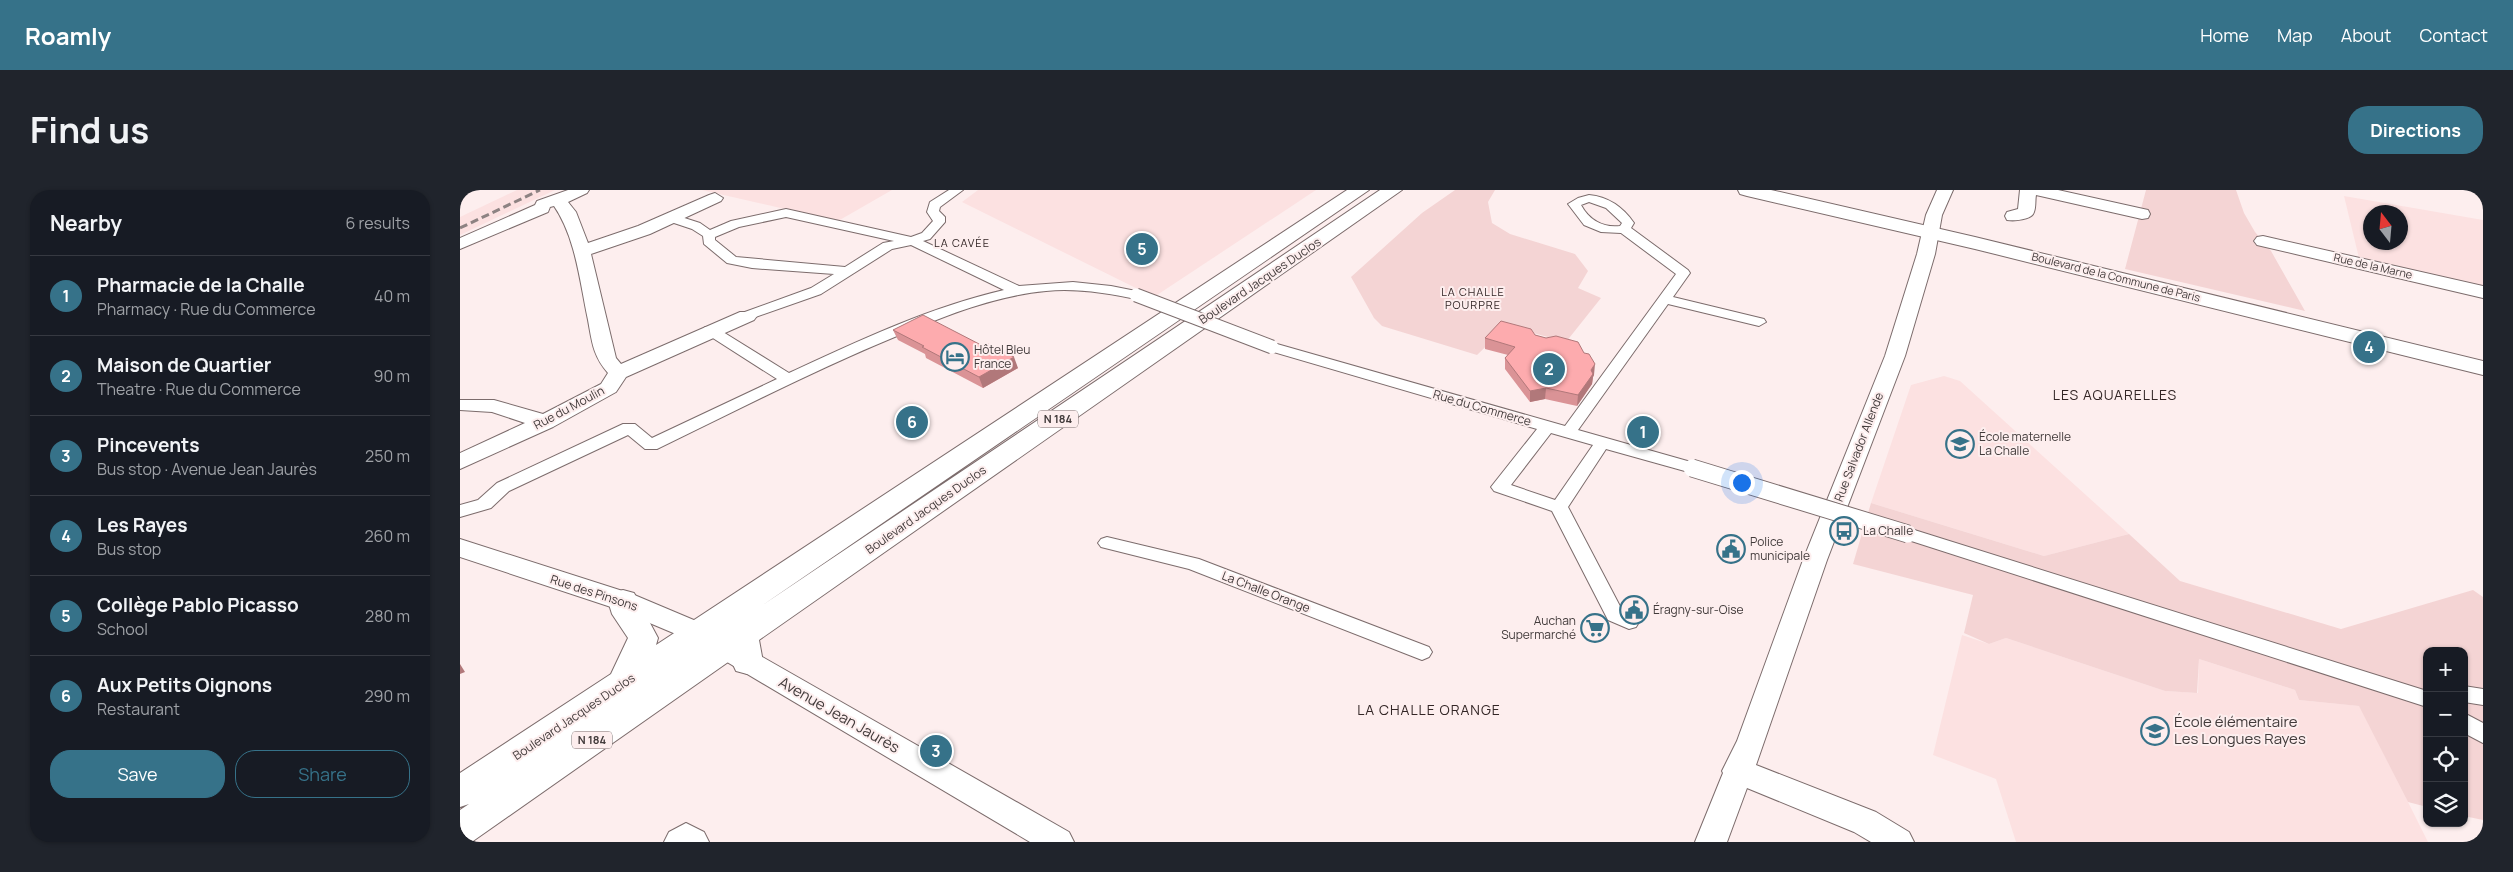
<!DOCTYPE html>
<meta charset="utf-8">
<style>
body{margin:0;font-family:Manrope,sans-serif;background:#20242c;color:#f1f3f6}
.controls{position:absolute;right:15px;bottom:15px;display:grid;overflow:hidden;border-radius:10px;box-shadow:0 1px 4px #0004}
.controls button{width:45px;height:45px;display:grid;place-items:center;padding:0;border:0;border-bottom:1px solid #363941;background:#171b24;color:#f1f3f6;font:25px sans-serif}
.compass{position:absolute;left:1903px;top:15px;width:45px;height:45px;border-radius:50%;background:#171b24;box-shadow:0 1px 4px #0004;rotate:344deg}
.you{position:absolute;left:1281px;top:292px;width:18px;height:18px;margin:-12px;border:4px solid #fff;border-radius:50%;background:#1a73e8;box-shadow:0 0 0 8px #1a73e833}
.badge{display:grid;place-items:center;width:32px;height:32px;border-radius:50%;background:#367289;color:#fff;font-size:16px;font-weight:700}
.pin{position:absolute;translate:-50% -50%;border:2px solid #fff;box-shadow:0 1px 5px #0006}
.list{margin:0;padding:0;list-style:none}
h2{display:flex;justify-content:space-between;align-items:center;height:65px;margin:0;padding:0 20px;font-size:21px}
h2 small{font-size:16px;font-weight:400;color:#9ea1a6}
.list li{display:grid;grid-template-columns:32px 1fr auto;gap:15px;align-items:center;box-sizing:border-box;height:80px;padding:0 20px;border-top:1px solid #363941}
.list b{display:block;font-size:19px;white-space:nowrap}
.list p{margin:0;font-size:16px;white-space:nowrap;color:#9ea1a6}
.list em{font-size:16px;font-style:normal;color:#9ea1a6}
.actions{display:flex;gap:10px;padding:15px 20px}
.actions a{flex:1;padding:11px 0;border:1px solid #367289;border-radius:20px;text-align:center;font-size:18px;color:#367289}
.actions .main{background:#367289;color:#fff}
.icon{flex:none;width:28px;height:28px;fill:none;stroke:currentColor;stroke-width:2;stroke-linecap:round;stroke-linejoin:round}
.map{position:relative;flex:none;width:2023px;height:652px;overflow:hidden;border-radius:20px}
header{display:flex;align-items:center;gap:30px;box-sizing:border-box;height:70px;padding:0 25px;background:#367289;color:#fff}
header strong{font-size:24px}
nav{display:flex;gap:28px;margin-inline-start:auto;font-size:18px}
.intro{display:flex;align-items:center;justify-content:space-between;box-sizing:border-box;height:120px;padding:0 30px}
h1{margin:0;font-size:35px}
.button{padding:12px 22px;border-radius:20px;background:#367289;color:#fff;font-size:18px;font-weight:700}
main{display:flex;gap:30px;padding:0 30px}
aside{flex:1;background:#171b24;border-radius:20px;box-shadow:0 1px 4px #0004}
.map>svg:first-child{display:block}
.built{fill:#fce1e1;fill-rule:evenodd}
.green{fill:#f4d4d4}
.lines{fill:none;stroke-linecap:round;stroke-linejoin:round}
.pedestrian-casing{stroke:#7c6c6c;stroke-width:2}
.minor-casing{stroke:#7c6c6c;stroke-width:2}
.tertiary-casing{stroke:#7c6c6c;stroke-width:2}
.primary-casing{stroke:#7c6c6c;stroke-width:2}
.pedestrian{fill:#fff;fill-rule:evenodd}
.minor{fill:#fff;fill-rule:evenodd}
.tertiary{fill:#fff;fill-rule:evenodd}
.primary{fill:#fff;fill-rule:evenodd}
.rail{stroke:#8d8282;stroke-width:3;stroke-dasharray:8 4;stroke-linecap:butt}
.pedestrian-bridge-far1-casing{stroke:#7c6c6c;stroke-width:15;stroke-linecap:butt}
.pedestrian-bridge-casing{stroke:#7c6c6c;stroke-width:19;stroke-linecap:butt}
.pedestrian-bridge-far1{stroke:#fff;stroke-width:13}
.pedestrian-bridge{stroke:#fff;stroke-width:17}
.wall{fill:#da9396}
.shaded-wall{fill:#b1787a}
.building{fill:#fdabae;stroke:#b1787a}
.labels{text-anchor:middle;stroke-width:4;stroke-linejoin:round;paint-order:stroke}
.far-neighbourhood-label{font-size:11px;letter-spacing:1px;fill:#332626;stroke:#fdeeee}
.far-street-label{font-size:11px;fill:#423b3b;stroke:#fdeeee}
.shield{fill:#fdeeee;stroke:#7a7171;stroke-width:1}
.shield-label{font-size:11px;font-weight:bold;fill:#423b3b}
.street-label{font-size:12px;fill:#423b3b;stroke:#fdeeee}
.poi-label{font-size:12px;fill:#423b3b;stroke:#fdeeee;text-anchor:start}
.neighbourhood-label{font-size:14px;letter-spacing:1px;fill:#332626;stroke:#fdeeee}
.near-street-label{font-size:15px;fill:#423b3b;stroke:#fdeeee}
.near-poi-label{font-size:15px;fill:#423b3b;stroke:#fdeeee;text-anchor:start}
</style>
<header>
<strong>Roamly</strong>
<nav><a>Home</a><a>Map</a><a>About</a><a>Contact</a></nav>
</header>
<div class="intro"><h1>Find us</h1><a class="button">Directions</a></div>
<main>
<aside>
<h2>Nearby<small>6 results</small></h2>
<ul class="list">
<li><span class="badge">1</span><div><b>Pharmacie de la Challe</b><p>Pharmacy · Rue du Commerce</p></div><em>40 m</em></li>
<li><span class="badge">2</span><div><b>Maison de Quartier</b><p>Theatre · Rue du Commerce</p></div><em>90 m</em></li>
<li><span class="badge">3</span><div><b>Pincevents</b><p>Bus stop · Avenue Jean Jaurès</p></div><em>250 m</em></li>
<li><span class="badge">4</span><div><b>Les Rayes</b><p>Bus stop</p></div><em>260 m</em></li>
<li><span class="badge">5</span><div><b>Collège Pablo Picasso</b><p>School</p></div><em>280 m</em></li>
<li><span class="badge">6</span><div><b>Aux Petits Oignons</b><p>Restaurant</p></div><em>290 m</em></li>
</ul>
<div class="actions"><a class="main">Save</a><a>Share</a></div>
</aside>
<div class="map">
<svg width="2023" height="652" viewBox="0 0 2023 652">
<rect width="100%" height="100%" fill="#fdeeee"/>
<!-- built -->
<g class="built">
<polygon points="57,0 95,0 0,45 0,27"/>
<polygon points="242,0 432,0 378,31"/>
<polygon points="518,0 856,0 694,107 502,12"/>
<path d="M1884 6 2023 30V97L1899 68ZM1910 22H1940V52H1910Z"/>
<polygon points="1484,186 1500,191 1669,344 1584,366 1411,313 1451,195"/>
<polygon points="1502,445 1529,454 1546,448 1705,501 1738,503 1739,469 1835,500 1839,510 1900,516 1968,652 1556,652 1536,589 1473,565"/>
</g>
<!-- green -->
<g class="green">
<polygon points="995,0 1035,0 1028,12 1032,33 1050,44 1115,64 1128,81 1118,98 1141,108 1106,152 1047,136 1017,165 922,136 914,128 891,87 962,23"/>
<polygon points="1686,0 1776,0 1784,23 1795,42 1811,61 1845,121 1665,79"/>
<polygon points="1411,313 1584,366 1669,344 1720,391 1881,439 2013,400 2023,407 2023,630 2004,626 2004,461 1967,461 1967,617 1948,612 1899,516 1839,510 1835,500 1739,469 1737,503 1705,501 1546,448 1529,454 1504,443 1513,405 1393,374"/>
</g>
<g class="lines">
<defs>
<g id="pedestrian">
<path d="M489 0H503L480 17 479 21 485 27V32L470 49 463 51 559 96 613 92 651 96 681 102 683 105 676 109C646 103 616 98 586 101 534 106 485 126 437 146 355 180 277 220 197 259H185L168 245 49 301 31 318 0 327V315L18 310 37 293 163 234H175L192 248 317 189 245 143 243 140 245 137H255L329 183C398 151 470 117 544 100L451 55 432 59 361 104 287 130 282 129 280 126 282 123 351 98 374 84 292 78 267 73 244 54 243 46 232 39 208 31 206 28 208 25 212 24 240 33 250 40 271 31 326 19 451 47 462 43 473 31 467 22 470 12ZM326 27 434 51 423 53 385 77 276 67 255 50V47L279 37Z"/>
<path d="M1129 5C1149 7 1163 17 1174 33L1171 38 1228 80 1230 83 1213 107 1304 129 1306 132 1299 136 1208 114 1118 240 1238 274 1240 278 1238 282 1232 283 1146 259 1108 317 1162 420 1176 427 1179 432 1176 437 1169 439 1148 430 1092 321 1034 301 1031 297 1077 239 807 160 805 157 807 154H817L1105 236 1216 84 1161 43 1141 42 1124 35 1108 14 1118 8ZM1129 12 1146 18 1162 33 1160 36C1143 38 1129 30 1121 15ZM1091 243 1133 255 1095 310 1051 295Z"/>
<polygon points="1448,338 1967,501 1967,517 1442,348 1439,344 1442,340"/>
<polygon points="647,347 739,369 969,457 972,462 969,467 962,470 729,379 641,357 638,353 641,349"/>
<polygon points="2004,496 2023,499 2023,515 2004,512"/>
<polygon points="2004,523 2023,533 2023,553 2004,543"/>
</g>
<g id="minor">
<path d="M108 0H129L127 3 108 12 116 22 128 53 178 36 249 5 255 3 263 8 261 11 190 44 131 64 156 168 161 174 280 122H294L297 126 294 130 166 187 156 202 93 237 0 279V263L65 233 32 222 0 220V210H34L83 224 141 194 148 183C133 166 132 152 128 130 120 93 116 48 94 16L90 17 88 22 0 59V48L75 15 77 11Z"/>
<polygon points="1477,0 1493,0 1482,25 1475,64 1445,166 1367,370 1296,575 1416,622 1449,642 1454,652 1411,652 1394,642 1287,598 1267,652 1235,652 1263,583 1262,581 1277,551 1343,370 1425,166 1457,64 1466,25"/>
<path d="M1560 0H1598L1688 20 1690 24 1688 28 1682 29 1576 5C1575 10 1576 17 1574 22 1572 30 1554 31 1547 30L1545 26 1547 22 1558 19Z"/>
<polygon points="1803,46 2023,96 2023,108 1797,55 1794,51 1797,47"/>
<polygon points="0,349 172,404 248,436 609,642 614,652 570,652 230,450 154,418 0,367"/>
<polygon points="226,633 244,642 249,652 204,652 209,642"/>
</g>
<polygon id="tertiary" points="1278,0 1311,0 1515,47 2023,171 2023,185 1515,59 1287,6 1280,4"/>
<polygon id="primary" points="887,0 909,0 294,421 920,0 942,0 299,450 303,472 298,481 287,484 276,481 271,470 13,651 0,652 0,620 9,614 0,617 0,583 151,484 168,448 152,424 148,411 152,403 163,400 174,403 198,448 196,455"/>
</defs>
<!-- pedestrian casing -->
<use href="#pedestrian" class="pedestrian-casing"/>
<!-- minor casing -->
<use href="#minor" class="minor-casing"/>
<!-- tertiary casing -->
<use href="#tertiary" class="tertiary-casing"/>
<!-- primary casing -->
<use href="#primary" class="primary-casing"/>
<!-- pedestrian -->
<use href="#pedestrian" class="pedestrian"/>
<!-- minor -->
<use href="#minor" class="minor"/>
<!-- tertiary -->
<use href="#tertiary" class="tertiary"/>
<!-- primary -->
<use href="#primary" class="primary"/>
<!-- rail -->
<polyline class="rail" points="0,38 80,0"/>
<defs>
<polyline id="pedestrian-bridge-far1" points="676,105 812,157"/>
<polyline id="pedestrian-bridge" points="1232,278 1448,344"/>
</defs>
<!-- pedestrian-bridge-far1 casing -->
<use href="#pedestrian-bridge-far1" class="pedestrian-bridge-far1-casing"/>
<!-- pedestrian-bridge casing -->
<use href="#pedestrian-bridge" class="pedestrian-bridge-casing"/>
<!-- pedestrian-bridge-far1 -->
<use href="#pedestrian-bridge-far1" class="pedestrian-bridge-far1"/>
<!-- pedestrian-bridge -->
<use href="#pedestrian-bridge" class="pedestrian-bridge"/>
</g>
<!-- wall -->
<g class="wall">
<polygon points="433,140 558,178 523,198 466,168 465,164 438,150"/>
<polygon points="1075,145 1134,185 1133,187 1132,194 1117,216 1085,209 1070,212 1045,179 1045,168 1048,165 1025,159 1025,148"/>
</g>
<!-- shaded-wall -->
<g class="shaded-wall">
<polygon points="554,167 558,178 523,198 519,187"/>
<polygon points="1135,174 1134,185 1133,187 1132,194 1117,216 1118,205 1131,180"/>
<polygon points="1086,198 1085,209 1070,212 1070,201"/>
<polygon points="0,474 5,482 0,484"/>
</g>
<!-- building -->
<g class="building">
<polygon points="463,125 523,156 528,154 554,167 519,187 462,157 464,156 433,140"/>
<polygon points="1041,131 1071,139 1075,145 1086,148 1096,146 1118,152 1124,163 1129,164 1135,174 1131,180 1133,184 1118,205 1086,198 1070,201 1045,168 1055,157 1025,148"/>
</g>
<!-- icons -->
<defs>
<symbol id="hotel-ring" viewBox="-11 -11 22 22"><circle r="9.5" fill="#fdeeee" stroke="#367289" stroke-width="1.5"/><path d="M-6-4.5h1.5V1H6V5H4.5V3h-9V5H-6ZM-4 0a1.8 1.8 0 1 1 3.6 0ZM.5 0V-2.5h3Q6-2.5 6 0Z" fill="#367289"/></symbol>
<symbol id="school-ring" viewBox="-11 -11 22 22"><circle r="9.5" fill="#fdeeee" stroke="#367289" stroke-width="1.5"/><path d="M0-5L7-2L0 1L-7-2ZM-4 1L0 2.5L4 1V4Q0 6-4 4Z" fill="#367289"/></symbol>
<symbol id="bus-ring" viewBox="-11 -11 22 22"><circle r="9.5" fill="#fdeeee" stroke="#367289" stroke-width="1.5"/><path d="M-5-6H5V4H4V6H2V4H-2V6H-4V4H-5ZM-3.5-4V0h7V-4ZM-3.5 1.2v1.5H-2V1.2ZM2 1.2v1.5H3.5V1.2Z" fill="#367289"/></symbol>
<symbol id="civic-ring" viewBox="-11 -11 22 22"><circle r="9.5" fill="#fdeeee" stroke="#367289" stroke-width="1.5"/><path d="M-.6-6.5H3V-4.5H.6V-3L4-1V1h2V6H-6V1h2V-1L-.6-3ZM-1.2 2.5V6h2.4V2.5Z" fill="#367289"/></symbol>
<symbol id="supermarket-ring" viewBox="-11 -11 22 22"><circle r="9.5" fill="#fdeeee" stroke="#367289" stroke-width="1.5"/><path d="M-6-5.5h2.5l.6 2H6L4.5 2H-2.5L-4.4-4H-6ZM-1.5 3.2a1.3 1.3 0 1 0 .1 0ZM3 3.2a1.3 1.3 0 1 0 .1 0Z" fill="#367289"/></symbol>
</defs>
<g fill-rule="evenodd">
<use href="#hotel-ring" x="479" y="151" width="32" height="32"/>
<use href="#school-ring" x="1484" y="238" width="32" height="32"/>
<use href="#bus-ring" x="1368" y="325" width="32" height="32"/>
<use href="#civic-ring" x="1255" y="343" width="32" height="32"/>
<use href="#civic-ring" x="1158" y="404" width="32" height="32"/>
<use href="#supermarket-ring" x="1119" y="422" width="32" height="32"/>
<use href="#school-ring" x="1679" y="525" width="32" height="32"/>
</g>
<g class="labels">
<!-- far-neighbourhood labels -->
<g class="far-neighbourhood-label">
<text x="502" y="57">LA CAVÉE</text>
<text x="1013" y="106">LA CHALLE<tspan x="1013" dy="13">POURPRE</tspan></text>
</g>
<!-- far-street labels -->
<g class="far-street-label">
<text transform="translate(1913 76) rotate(13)" y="4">Rue de la Marne</text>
<text transform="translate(1656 87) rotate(14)" y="4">Boulevard de la Commune de Paris</text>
</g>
<!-- shield labels -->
<g class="shield">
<rect x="578" y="220.5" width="40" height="17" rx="4"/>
<rect x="112" y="541.5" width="40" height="17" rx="4"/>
</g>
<g class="shield-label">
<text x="598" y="233">N 184</text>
<text x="132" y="554">N 184</text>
</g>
<!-- street labels -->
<g class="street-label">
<text transform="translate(800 91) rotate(-34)" y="4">Boulevard Jacques Duclos</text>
<text transform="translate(109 218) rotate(-28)" y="4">Rue du Moulin</text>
<text transform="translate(1022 218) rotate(16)" y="4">Rue du Commerce</text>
<text transform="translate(1399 257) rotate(-69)" y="4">Rue Salvador Allende</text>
<text transform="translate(466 320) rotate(-35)" y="4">Boulevard Jacques Duclos</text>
<text transform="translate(806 402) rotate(21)" y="4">La Challe Orange</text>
<text transform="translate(134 403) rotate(18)" y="4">Rue des Pinsons</text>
<text transform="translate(114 527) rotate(-34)" y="4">Boulevard Jacques Duclos</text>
</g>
<!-- poi labels -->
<g class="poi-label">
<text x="514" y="164">Hôtel Bleu<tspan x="514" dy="14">France</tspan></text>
<text x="1519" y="251">École maternelle<tspan x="1519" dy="14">La Challe</tspan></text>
<text x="1403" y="345">La Challe</text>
<text x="1290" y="356">Police<tspan x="1290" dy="14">municipale</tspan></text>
<text x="1193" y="424">Éragny-sur-Oise</text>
<text x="1116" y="435" text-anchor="end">Auchan<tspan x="1116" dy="14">Supermarché</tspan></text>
</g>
<!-- neighbourhood labels -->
<g class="neighbourhood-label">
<text x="1655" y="210">LES AQUARELLES</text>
<text x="969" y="525">LA CHALLE ORANGE</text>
</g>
<!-- near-street labels -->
<g class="near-street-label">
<text transform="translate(379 525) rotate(30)" y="5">Avenue Jean Jaurès</text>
</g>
<!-- near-poi labels -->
<g class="near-poi-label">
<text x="1714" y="537">École élémentaire<tspan x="1714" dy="17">Les Longues Rayes</tspan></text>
</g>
</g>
</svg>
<div class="controls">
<button>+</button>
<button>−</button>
<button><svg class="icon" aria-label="locate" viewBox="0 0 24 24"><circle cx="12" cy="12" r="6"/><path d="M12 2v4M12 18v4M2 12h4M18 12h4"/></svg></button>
<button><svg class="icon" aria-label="layers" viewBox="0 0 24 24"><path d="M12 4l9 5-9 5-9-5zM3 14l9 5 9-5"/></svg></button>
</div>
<svg class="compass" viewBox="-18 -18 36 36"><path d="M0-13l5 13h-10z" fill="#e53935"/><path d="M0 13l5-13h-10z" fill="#9ea1a6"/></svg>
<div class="you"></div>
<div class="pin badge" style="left:1183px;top:242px">1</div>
<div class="pin badge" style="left:1089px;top:179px">2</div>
<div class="pin badge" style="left:476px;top:561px">3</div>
<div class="pin badge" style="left:1909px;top:157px">4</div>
<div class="pin badge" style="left:682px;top:59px">5</div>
<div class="pin badge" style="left:452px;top:232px">6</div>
</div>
</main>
